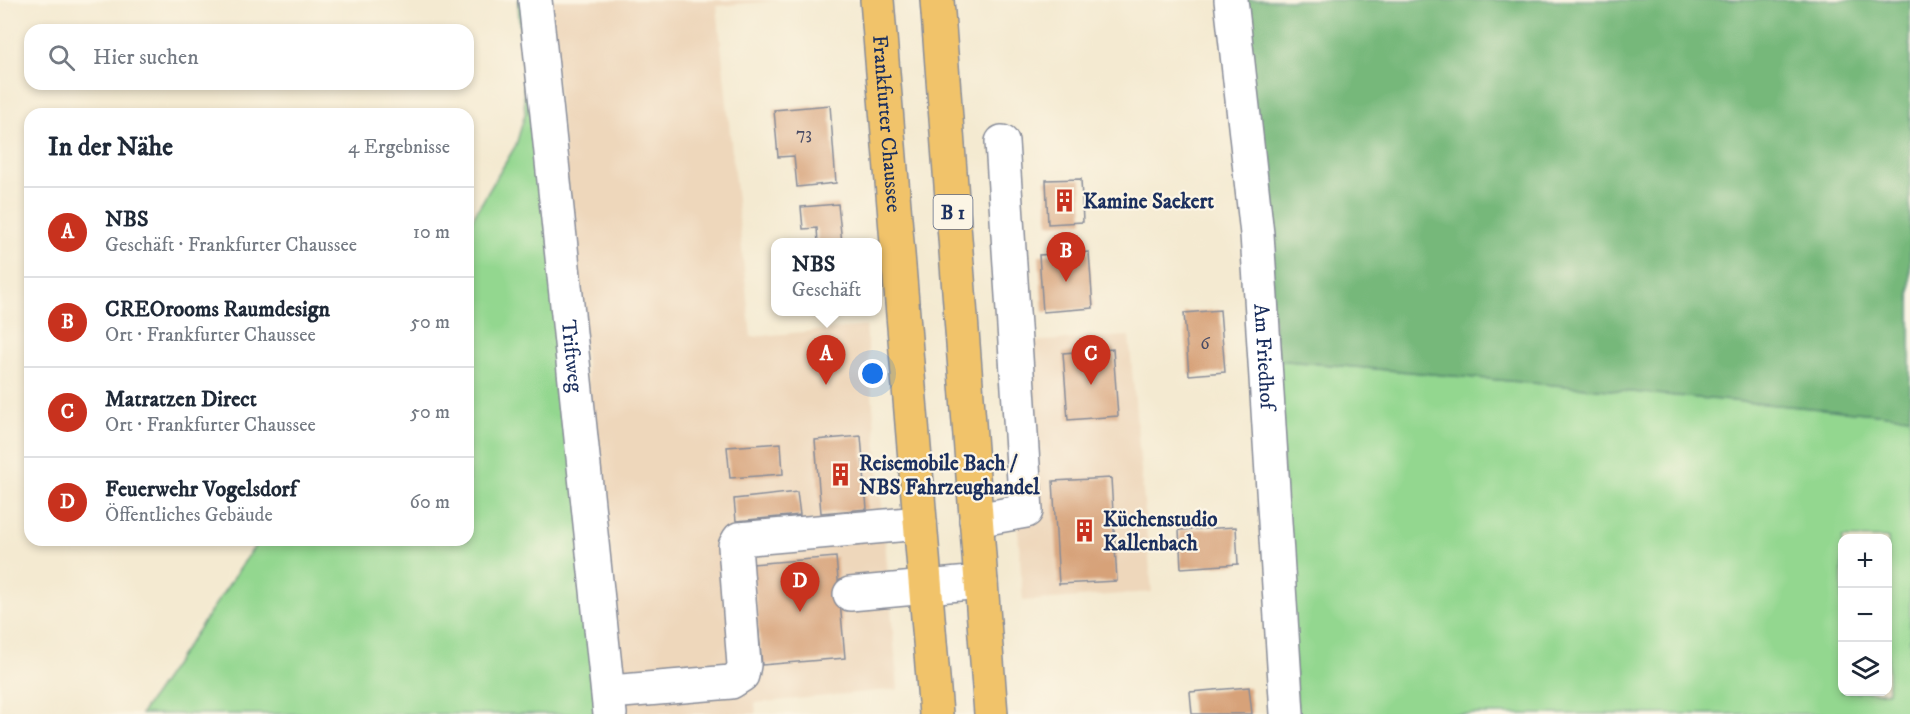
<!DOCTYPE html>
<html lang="de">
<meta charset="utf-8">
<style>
body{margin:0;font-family:"IM FELL DW Pica",serif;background:#f6f6f7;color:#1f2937}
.controls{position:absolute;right:18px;bottom:18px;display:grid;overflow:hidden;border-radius:12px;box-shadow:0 3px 9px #0003}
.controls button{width:54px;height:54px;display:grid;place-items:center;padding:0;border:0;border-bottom:2px solid #e0e1e3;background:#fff;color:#1f2937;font:30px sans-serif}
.you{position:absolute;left:873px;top:374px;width:21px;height:21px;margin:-15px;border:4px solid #fff;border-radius:50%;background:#1a73e8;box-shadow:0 0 0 9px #1a73e833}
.badge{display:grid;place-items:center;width:39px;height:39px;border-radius:50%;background:#c8321e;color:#fff;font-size:20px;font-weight:700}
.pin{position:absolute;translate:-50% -50px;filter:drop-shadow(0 2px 3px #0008)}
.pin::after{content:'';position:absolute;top:32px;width:21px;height:18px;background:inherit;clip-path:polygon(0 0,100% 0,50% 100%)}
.popup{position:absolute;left:771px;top:238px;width:111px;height:78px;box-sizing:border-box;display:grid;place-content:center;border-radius:12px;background:#fff;filter:drop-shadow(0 2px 4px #0005);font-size:20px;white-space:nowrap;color:#747a83}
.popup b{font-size:22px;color:#1f2937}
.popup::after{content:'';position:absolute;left:50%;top:100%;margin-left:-12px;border:12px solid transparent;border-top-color:#fff}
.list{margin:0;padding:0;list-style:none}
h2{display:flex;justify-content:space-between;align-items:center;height:78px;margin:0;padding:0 24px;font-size:26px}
h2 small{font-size:20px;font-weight:400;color:#747a83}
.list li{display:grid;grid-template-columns:39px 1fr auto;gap:18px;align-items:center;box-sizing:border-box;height:90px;padding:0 24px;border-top:2px solid #e0e1e3}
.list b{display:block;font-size:22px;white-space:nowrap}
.list p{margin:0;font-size:20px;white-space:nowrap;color:#747a83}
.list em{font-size:20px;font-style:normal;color:#747a83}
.icon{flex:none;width:33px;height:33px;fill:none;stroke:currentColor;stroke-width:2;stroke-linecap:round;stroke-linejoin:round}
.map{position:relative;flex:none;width:1910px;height:714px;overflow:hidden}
.search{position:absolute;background:#fff;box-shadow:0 3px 9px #0003;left:24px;top:24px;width:450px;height:66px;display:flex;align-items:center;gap:15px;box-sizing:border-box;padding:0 21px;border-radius:18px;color:#747a83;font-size:22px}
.panel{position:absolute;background:#fff;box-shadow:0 3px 9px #0003;left:24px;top:108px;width:450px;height:438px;border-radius:18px}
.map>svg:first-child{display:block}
.built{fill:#eed7bb}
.green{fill:#93d78f;stroke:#578376;stroke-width:1.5;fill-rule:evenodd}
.forest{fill:#76b87a;stroke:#48746c;stroke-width:1.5}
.building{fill:#d7a279}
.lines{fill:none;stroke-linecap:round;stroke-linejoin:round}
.minor-casing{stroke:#888c98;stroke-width:36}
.major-casing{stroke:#888c98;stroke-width:36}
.minor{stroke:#fff;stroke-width:33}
.major{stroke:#f1c36a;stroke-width:33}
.labels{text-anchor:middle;stroke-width:4.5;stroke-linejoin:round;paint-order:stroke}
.number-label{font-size:18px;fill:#4a4c65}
.shield{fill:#fcf5e5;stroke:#5e6a86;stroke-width:1.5}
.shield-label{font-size:20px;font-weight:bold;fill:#1b2f5e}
.street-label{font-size:21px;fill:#1b2f5e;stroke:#fcf5e5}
.poi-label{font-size:21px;font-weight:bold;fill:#1b2f5e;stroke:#fcf5e5;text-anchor:start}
</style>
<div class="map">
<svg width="1910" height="714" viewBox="0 0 1910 714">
<rect width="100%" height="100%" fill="#fcf5e5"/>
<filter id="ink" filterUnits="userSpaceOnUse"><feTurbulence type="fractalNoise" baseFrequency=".0167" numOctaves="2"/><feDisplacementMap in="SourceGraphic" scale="12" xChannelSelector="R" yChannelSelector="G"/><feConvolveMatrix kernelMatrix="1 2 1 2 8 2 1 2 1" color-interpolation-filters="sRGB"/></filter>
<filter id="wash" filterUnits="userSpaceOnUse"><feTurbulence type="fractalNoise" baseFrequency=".008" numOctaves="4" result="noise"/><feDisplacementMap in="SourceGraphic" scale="24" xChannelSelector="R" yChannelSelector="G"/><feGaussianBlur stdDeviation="1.35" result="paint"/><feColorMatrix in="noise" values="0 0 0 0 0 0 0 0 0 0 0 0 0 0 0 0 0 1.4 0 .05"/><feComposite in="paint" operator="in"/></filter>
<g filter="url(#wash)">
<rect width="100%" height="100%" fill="#f4ead1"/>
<!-- built -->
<g class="built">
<polygon points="549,0 781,0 717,6 751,337 866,326 898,689 755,703 756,714 621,714"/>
<polygon points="1129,336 1152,592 1023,601 1005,343"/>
</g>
<!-- green -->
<g class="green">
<polygon points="518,0 529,0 606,714 141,714 259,540 468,540 468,226 516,145 525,114"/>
<path d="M1277 360 1910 417V714H1297ZM1842 538H1888V692H1842Z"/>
</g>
<!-- forest -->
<polygon class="forest" points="1241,0 1910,0 1910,417 1277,360"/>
<g id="blocks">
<!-- building -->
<g class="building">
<polygon points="830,105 836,183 797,187 794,156 778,157 774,110"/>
<polygon points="1081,179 1083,222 1048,224 1046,180"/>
<polygon points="838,204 842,243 818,243 817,228 803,229 801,207"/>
<polygon points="1089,252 1093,308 1043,312 1039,255"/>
<polygon points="1220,310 1225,372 1189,375 1184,313"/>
<polygon points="819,312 849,312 849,314 819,316"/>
<polygon points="1113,349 1118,416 1068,420 1063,353"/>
<polygon points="861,436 867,509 821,513 815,440"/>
<polygon points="781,443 783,474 730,478 727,447"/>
<polygon points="1111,478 1117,581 1059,584 1053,481"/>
<polygon points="797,492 800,515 736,521 734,499"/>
<polygon points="1236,527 1238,564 1181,568 1179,530"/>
<polygon points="836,557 845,658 762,665 752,564"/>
<polygon points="1249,687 1252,714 1192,714 1190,692"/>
</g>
</g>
</g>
<g filter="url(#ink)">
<use href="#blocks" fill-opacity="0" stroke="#888c98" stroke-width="1.5"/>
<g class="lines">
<defs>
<g id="minor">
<path id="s1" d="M535 0 610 714"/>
<path id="s2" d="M1231 0 1257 234 1287 714"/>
<polyline points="976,520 1026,511 1002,142"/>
<polyline points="850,594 981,582"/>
<polyline points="610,692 731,682 742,675 744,665 735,546 739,539 920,523"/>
</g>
<g id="major">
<path id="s3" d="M877 0 936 714"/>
<polyline points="937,0 991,714"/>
</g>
</defs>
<!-- minor casing -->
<use href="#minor" class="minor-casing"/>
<!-- major casing -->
<use href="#major" class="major-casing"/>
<!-- minor -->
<use href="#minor" class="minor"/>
<!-- major -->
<use href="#major" class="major"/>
</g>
</g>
<!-- icons -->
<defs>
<symbol id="building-bare" viewBox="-9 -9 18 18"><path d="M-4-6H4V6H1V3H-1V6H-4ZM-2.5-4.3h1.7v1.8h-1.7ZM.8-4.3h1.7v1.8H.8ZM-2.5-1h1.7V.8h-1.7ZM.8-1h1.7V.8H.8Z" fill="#c8321e" stroke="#fcf5e5" stroke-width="2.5" paint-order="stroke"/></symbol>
</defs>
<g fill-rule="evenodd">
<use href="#building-bare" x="1048" y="184" width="33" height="33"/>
<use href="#building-bare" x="824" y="458" width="33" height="33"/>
<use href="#building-bare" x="1068" y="514" width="33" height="33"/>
</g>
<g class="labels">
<!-- number labels -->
<g class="number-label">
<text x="804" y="139">73</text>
<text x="1205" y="349">6</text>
</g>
<!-- shield labels -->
<rect class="shield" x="933.5" y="195" width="39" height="34" rx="4.5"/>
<g class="shield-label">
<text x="953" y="219">B 1</text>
</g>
<!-- street labels -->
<g class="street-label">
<text dy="7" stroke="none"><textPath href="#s3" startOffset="124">Frankfurter Chaussee</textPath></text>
<text dy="7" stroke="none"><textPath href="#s2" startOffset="358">Am Friedhof</textPath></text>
<text dy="7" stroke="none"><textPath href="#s1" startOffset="358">Triftweg</textPath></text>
</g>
<!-- poi labels -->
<g class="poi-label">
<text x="1083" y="208">Kamine Saekert</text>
<text x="859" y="470">Reisemobile Bach /<tspan x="859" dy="24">NBS Fahrzeughandel</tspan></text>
<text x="1103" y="526">Küchenstudio<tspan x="1103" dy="24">Kallenbach</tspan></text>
</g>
</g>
</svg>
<div class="controls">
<button>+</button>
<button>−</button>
<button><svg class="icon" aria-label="layers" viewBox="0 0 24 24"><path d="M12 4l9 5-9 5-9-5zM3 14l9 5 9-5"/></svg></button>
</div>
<div class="you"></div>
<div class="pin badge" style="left:826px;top:385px">A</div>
<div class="popup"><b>NBS</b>Geschäft</div>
<div class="pin badge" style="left:1066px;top:282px">B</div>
<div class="pin badge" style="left:1091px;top:385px">C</div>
<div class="pin badge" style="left:800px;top:612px">D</div>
<div class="search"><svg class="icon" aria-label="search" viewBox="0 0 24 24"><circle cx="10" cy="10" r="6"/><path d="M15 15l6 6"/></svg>Hier suchen</div>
<section class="panel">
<h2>In der Nähe<small>4 Ergebnisse</small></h2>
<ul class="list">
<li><span class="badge">A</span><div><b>NBS</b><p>Geschäft · Frankfurter Chaussee</p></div><em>10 m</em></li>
<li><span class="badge">B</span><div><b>CREOrooms Raumdesign</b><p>Ort · Frankfurter Chaussee</p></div><em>50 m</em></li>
<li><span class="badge">C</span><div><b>Matratzen Direct</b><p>Ort · Frankfurter Chaussee</p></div><em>50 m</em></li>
<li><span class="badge">D</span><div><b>Feuerwehr Vogelsdorf</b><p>Öffentliches Gebäude</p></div><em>60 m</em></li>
</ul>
</section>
</div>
